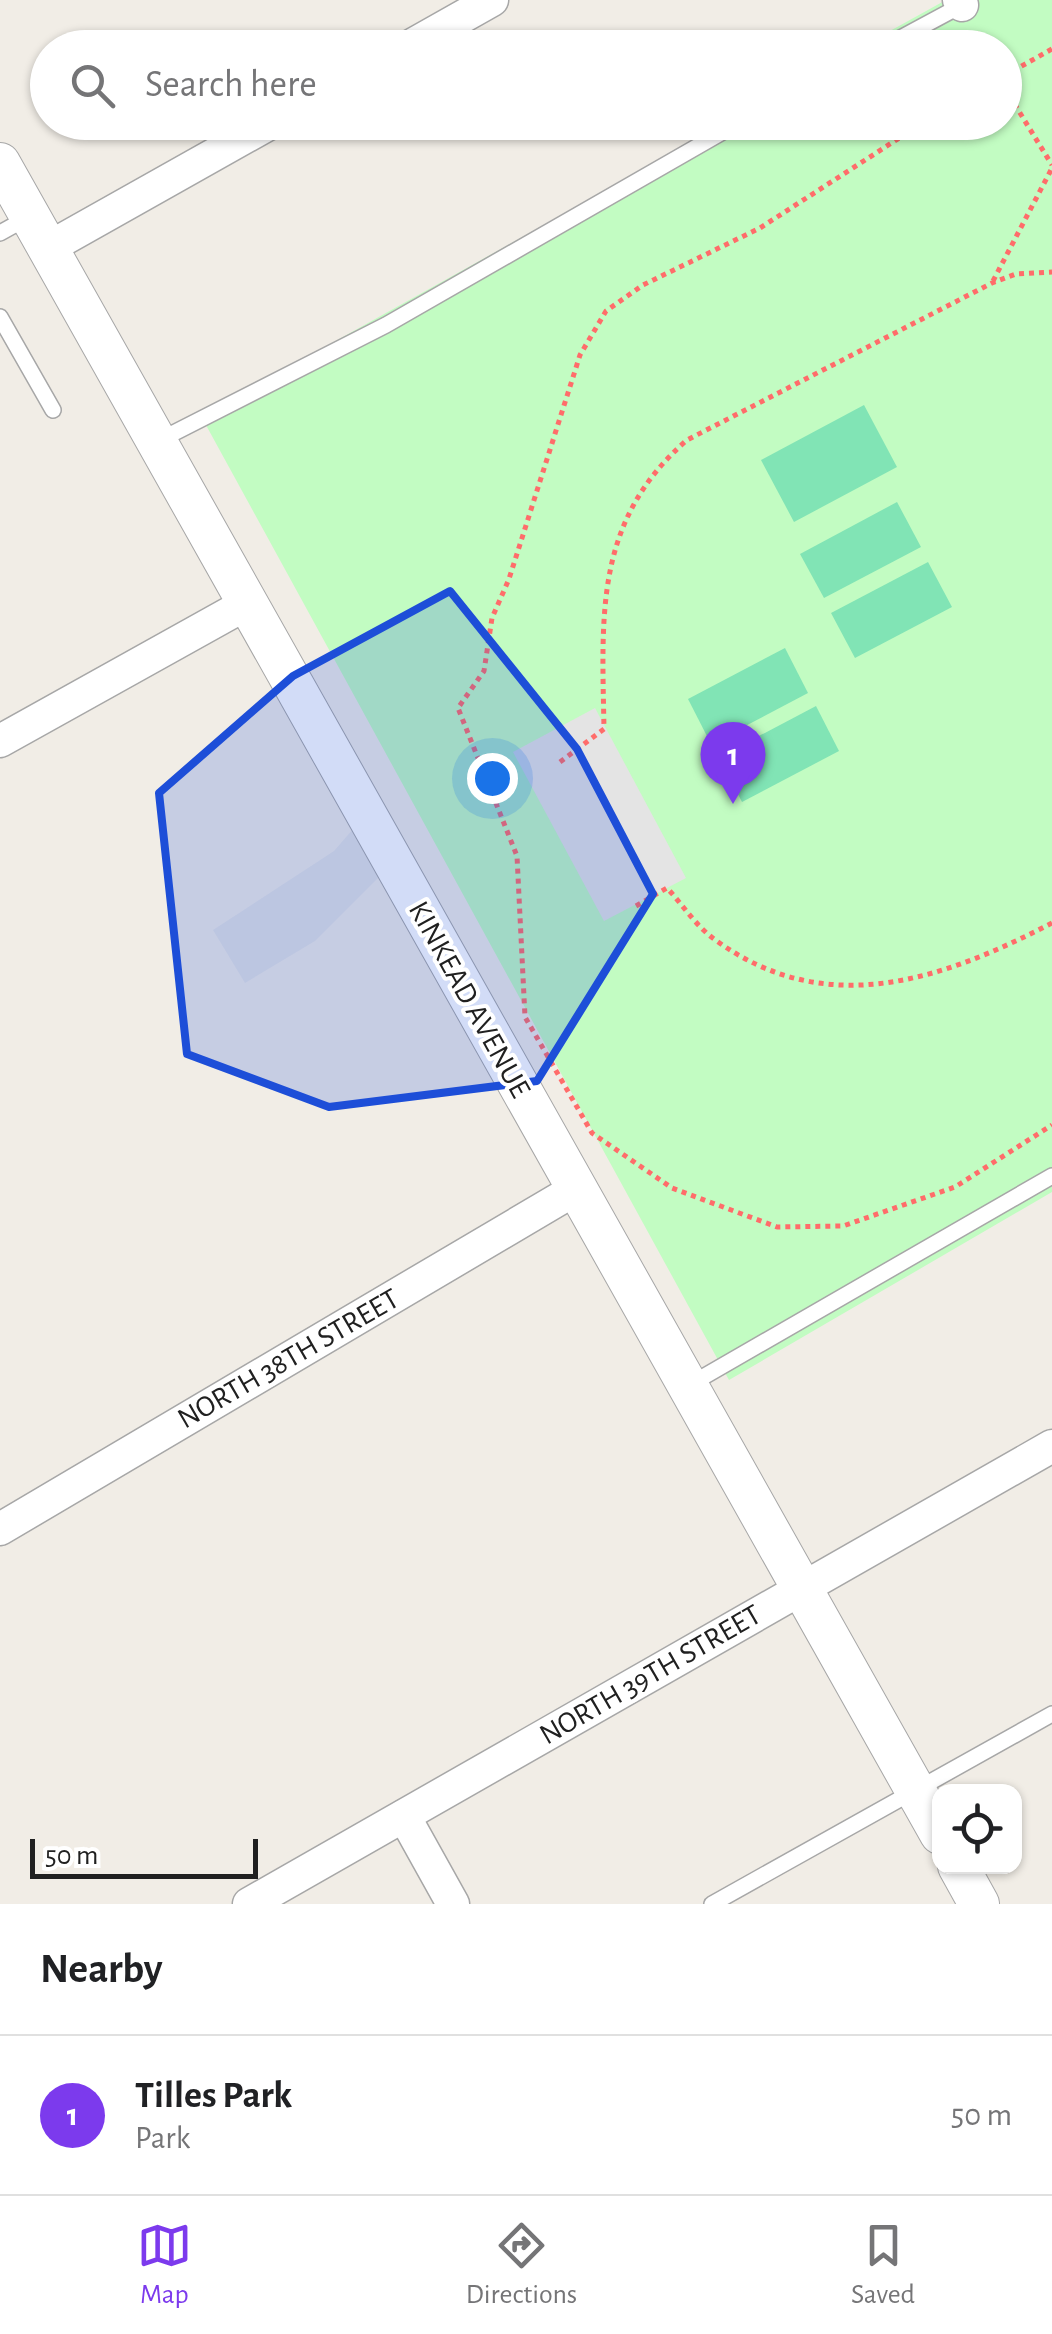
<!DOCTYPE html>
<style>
body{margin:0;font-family:"Alegreya Sans",sans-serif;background:#f2f2f2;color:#202124}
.controls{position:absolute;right:30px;bottom:30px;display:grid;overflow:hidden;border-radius:20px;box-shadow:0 2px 8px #0004}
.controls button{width:90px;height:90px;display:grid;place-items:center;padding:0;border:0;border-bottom:2px solid #e0e0e0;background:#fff;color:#202124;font:50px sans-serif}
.scale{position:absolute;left:30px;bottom:25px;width:228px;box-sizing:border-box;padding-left:10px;border:5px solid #202020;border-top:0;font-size:28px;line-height:35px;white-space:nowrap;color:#202020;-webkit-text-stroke:8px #fff;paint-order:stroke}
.you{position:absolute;left:492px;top:778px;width:35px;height:35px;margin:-25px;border:8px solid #fff;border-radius:50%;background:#1a73e8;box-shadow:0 0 0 15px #1a73e833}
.badge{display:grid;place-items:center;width:65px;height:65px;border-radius:50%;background:#7c3aed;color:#fff;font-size:32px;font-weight:700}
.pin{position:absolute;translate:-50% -82px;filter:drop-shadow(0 2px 5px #0008)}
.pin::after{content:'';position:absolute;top:52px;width:35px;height:30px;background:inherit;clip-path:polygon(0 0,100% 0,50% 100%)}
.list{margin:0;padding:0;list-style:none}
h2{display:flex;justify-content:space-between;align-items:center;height:130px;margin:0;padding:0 40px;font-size:42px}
h2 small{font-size:32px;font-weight:400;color:#757577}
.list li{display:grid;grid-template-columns:65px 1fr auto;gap:30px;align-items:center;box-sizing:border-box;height:160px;padding:0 40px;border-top:2px solid #e0e0e0}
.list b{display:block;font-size:38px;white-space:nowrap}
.list p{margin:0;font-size:32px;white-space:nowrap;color:#757577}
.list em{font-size:32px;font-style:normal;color:#757577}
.icon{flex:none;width:55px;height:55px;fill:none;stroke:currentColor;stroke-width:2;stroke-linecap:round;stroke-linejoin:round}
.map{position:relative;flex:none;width:1052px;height:1904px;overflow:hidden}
.search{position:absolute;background:#fff;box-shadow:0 2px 8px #0004;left:30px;right:30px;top:30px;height:110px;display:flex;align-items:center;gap:25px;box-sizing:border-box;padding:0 35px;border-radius:55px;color:#757577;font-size:38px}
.sheet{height:290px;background:#fff}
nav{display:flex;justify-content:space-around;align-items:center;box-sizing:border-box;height:140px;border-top:2px solid #e0e0e0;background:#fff;font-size:28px;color:#757577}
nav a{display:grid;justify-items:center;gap:5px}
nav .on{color:#7c3aed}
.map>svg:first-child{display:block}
.park{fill:#c2fcc2}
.pitch{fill:#81e4b5}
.parking{fill:#e4e4e4}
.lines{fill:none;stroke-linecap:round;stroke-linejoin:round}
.service-casing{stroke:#a7a7a7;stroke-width:18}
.minor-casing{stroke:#a7a7a7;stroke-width:35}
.tertiary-casing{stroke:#a7a7a7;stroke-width:42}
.path{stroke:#ff6c6a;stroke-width:5;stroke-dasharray:5 5;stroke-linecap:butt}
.service{stroke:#fff;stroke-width:15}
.minor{stroke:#fff;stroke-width:32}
.tertiary{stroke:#fff;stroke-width:40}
.marked{fill:#1d4ed8;fill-opacity:0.2;stroke:#1d4ed8;stroke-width:8;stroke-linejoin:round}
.labels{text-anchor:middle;stroke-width:8;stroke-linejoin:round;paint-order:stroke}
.street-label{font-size:30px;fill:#202020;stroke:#fff}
</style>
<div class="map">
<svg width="1052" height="1904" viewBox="0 0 1052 1904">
<rect width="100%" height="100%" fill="#f1ede6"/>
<!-- park -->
<polygon class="park" points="946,0 1052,0 1052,1192 729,1380 201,416 727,123 1004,122 1004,48 861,47"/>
<!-- pitch -->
<g class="pitch">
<polygon points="864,405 897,467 794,522 761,460"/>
<polygon points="897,502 921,547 824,598 800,554"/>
<polygon points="928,562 952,607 855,658 831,613"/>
<polygon points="785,648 808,693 711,744 688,699"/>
<polygon points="816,706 839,751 742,802 719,757"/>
</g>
<!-- parking -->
<g class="parking">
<polygon points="595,708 686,878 604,921 513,752"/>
<polygon points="360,821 385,865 378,878 315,941 245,983 213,930 334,851"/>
</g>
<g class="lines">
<defs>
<g id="service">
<polyline points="882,48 962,5"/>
<polyline points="0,233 27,218"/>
<polyline points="0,317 53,410"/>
<polyline points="160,440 386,325 740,122"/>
<polyline points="691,1384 1052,1176"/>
<polyline points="712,1904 1052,1714"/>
</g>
<g id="minor">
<polyline points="959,0 962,5"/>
<polyline points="407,48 492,0"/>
<polyline points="48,248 272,122"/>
<polyline points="0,741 248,603"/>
<polyline points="0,1529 576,1189"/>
<polyline points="404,1816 453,1904"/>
<polyline points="249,1904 1052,1446"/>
</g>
<g id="tertiary">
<polyline points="0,163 940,1834"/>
<polyline points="958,1866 979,1904"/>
</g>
</defs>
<!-- service casing -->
<use href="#service" class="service-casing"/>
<!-- minor casing -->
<use href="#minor" class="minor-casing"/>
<!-- tertiary casing -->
<use href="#tertiary" class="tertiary-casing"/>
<!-- path -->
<g class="path">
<polyline points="976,32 983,48"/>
<polyline points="1004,76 1052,49"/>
<polyline points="1004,87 1052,165"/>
<polyline points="924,122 760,228 643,285 606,311 580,355 509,579 492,618 484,671 458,708 517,856 525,1017 592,1133 672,1188 777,1227 843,1226 955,1187 1052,1125"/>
<polyline points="993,281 1052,168"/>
<path d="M560 762 604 729C602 615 594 521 687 440L992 283 1016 274 1052 272"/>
<path d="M636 906 667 888C682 904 696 926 714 939 825 1021 942 980 1052 923"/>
</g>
<!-- service -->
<use href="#service" class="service"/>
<!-- minor -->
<use href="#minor" class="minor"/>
<!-- tertiary -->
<use href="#tertiary" class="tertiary"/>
</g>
<!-- marked area -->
<path class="marked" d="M450 591 577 749 653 894 537 1081 329 1107 187 1054 159 793 293 676Z"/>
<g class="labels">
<!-- street labels -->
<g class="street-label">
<text transform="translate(470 999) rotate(61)" y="10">KINKEAD AVENUE</text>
<text transform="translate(288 1358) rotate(-30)" y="10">NORTH 38TH STREET</text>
<text transform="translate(650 1674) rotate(-30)" y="10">NORTH 39TH STREET</text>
</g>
</g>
</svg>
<div class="controls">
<button><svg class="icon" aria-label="locate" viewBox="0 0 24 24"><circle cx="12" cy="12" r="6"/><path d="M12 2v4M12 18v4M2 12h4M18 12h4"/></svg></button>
</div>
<div class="scale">50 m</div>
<div class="you"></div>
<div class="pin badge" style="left:733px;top:804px">1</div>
<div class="search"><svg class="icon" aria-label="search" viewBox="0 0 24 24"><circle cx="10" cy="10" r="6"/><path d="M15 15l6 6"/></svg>Search here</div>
</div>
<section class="sheet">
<h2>Nearby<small></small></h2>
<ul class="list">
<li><span class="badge">1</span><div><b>Tilles Park</b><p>Park</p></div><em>50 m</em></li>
</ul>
</section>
<nav>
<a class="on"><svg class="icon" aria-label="map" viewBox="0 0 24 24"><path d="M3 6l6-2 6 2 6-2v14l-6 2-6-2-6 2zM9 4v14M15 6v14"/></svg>Map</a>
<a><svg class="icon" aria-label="directions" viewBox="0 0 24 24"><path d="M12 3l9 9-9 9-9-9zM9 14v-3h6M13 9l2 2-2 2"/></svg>Directions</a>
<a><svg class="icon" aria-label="saved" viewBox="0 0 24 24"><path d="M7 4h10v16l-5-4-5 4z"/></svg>Saved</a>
</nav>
